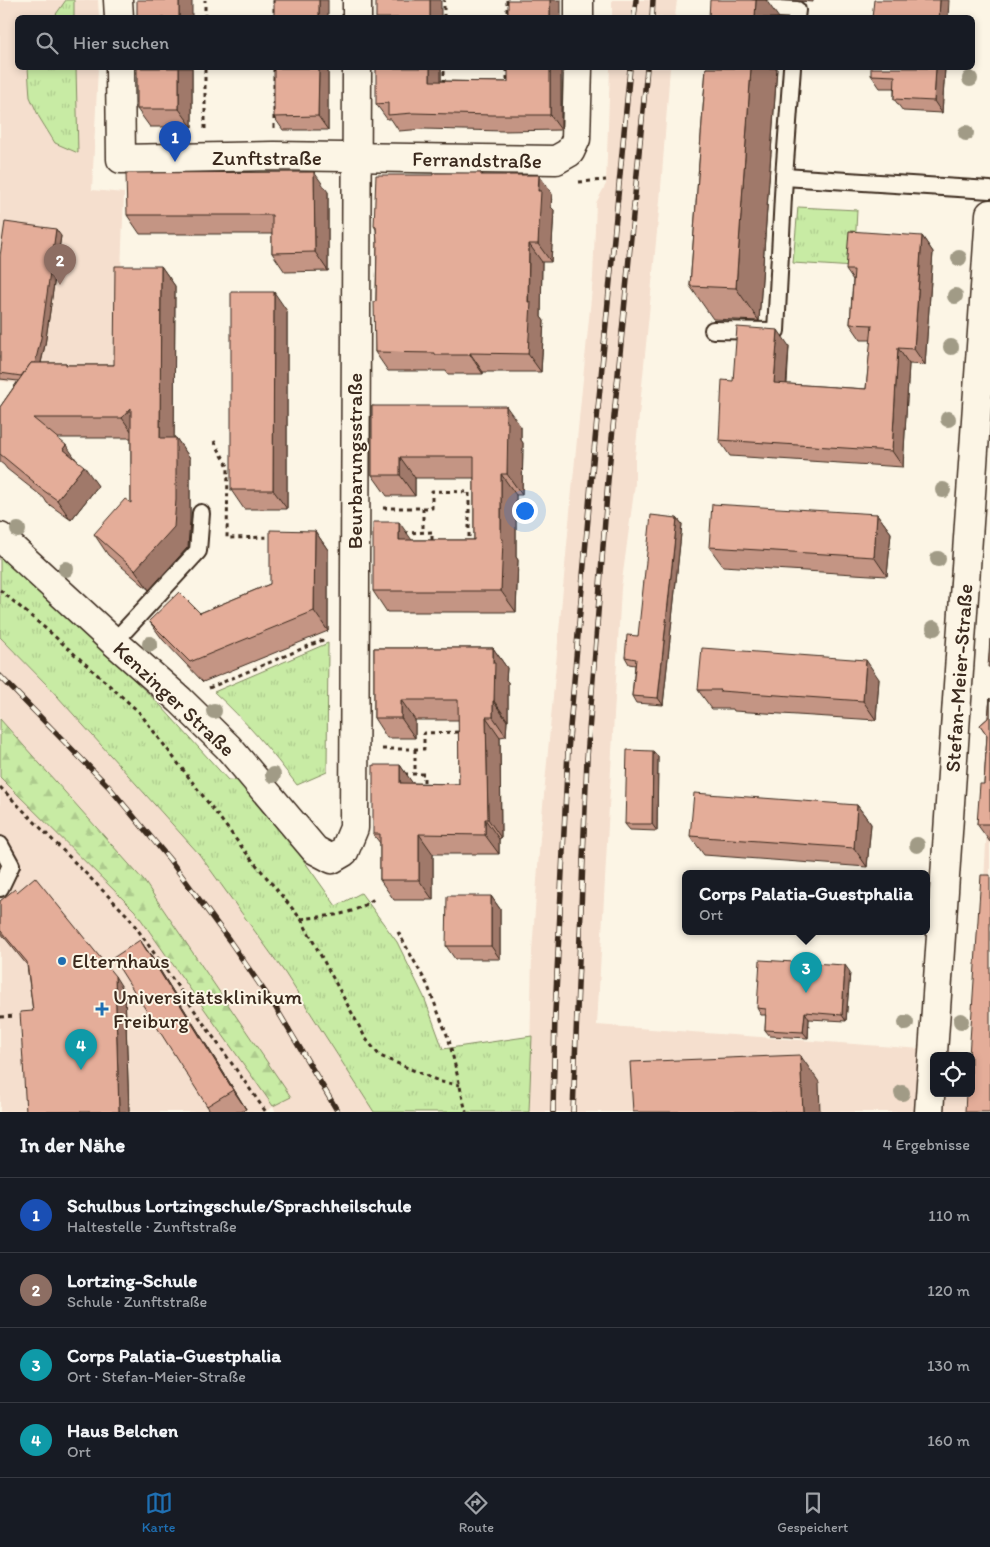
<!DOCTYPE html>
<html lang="de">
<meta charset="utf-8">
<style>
body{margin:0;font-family:Itim,sans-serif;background:#242831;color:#f1f3f6}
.controls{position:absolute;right:15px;bottom:15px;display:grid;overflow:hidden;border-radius:8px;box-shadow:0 2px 8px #0003}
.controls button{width:45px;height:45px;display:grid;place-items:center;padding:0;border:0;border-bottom:1px solid #363941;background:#171b24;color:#f1f3f6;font:25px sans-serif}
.you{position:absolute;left:524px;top:510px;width:18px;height:18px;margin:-12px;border:4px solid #fff;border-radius:50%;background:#1a73e8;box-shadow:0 0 0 8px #1a73e833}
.badge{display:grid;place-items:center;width:32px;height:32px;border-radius:50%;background:#1f6fb2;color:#fff;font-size:16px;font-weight:700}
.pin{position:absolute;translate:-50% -41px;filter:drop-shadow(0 1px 2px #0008)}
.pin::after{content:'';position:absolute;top:26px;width:18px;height:15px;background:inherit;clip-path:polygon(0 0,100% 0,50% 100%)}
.popup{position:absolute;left:682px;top:870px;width:248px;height:65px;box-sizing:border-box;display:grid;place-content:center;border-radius:8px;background:#171b24;filter:drop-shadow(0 1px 4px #0005);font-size:16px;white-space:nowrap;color:#9ea1a6}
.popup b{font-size:19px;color:#f1f3f6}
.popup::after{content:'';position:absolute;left:50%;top:100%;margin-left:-10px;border:10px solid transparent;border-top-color:#171b24}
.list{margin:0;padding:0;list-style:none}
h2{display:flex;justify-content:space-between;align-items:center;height:65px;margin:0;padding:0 20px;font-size:21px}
h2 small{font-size:16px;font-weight:400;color:#9ea1a6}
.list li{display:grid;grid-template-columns:32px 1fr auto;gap:15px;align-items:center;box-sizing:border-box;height:75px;padding:0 20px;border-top:1px solid #363941}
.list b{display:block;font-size:19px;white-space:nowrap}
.list p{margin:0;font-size:16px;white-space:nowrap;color:#9ea1a6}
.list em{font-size:16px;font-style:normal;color:#9ea1a6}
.icon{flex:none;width:28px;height:28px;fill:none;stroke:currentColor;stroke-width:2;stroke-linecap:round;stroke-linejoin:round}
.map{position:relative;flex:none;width:990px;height:1112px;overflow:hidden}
.search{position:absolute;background:#171b24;box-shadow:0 2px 8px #0003;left:15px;right:15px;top:15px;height:55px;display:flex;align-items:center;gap:12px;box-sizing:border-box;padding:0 18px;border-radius:8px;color:#9ea1a6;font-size:19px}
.sheet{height:365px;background:#171b24}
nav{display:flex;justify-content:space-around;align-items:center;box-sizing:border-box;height:70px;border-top:1px solid #363941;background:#171b24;font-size:14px;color:#9ea1a6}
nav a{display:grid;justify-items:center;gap:2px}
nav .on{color:#1f6fb2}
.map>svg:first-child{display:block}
.built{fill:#f5dfce;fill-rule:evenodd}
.grass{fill:url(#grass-tufts);stroke:#828a61}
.forest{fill:url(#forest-firs);stroke:#828a61}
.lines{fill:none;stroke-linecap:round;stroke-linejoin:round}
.service-casing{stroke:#3b2a1e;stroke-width:20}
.minor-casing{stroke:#3b2a1e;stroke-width:31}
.secondary-casing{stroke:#3b2a1e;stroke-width:31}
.path{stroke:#3b2a1e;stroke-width:3;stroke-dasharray:4 4;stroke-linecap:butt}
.service{stroke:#fcf5e5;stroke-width:16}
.minor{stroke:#fcf5e5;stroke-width:28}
.secondary{stroke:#fcf5e5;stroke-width:28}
.rail-casing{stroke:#3b2a1e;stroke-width:5.5}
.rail{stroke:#fcf5e5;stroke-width:4;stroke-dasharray:11;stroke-linecap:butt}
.tree{fill:#a19b86}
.wall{fill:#c49584;stroke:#3b2a1e}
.shaded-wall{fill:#a0796b;stroke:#3b2a1e}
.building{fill:#e4ad99;stroke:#3b2a1e}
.poi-dot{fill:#1f6fb2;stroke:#fcf5e5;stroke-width:2}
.labels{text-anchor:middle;stroke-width:4;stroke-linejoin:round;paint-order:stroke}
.street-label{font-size:21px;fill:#3b2a1e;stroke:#fcf5e5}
.poi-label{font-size:21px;fill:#3b2a1e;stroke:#fcf5e5;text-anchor:start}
</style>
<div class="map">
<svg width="990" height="1112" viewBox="0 0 990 1112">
<defs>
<pattern id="grass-tufts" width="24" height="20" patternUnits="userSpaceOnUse" patternTransform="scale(1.25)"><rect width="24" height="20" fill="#c8eba4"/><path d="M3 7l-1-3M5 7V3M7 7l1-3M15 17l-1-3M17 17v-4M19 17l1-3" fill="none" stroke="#adca8d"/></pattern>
<pattern id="forest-firs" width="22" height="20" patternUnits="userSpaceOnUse" patternTransform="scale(1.25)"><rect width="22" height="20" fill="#c8eba4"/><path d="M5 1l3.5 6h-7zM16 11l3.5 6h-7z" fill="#adca8d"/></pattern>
</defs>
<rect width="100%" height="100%" fill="#fcf5e5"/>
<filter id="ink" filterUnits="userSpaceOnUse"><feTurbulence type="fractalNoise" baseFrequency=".02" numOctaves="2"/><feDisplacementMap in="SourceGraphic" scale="10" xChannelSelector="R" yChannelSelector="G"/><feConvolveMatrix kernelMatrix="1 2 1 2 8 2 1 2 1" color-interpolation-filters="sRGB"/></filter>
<g filter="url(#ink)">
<!-- built -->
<g class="built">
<polygon points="0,0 98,0 99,17 18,18 18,68 98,68 92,190 124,193 117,378 42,387 0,381"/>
<polygon points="612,0 677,0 675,17 612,17"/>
<path d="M610 68H670L660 201 635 457V484L621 588 597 1025 975 1053 990 768V1112H529L532 952 540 838 572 490 593 278 596 203 606 184ZM934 1056H971V1093H934Z"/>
<polygon points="0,637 48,686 199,854 285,973 374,1112 276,1112 273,1107 265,1112 0,1112"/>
</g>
<!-- grass -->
<g class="grass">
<polygon points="66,0 74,0 74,17 54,17"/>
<polygon points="28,68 76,68 78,153 55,143 39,117 30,97"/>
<polygon points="798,207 857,210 854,267 793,263"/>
<polygon points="0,556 90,637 161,706 228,780 243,781 270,813 336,906 361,893 397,942 424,997 443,1049 532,1036 529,1112 374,1112 285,973 199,854 48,686 0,637"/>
<path d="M328 643 327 772 297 785C271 751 246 721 214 692Z"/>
</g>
<!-- forest -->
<polygon class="forest" points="0,719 144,881 291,1097 273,1106 135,911 0,777"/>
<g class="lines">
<defs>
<g id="service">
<polyline points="757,8 797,10 796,18"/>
<polyline points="784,177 990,190"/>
<polyline points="713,330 776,331 784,177 792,68"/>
<polyline points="114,642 198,551 201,513"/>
<polyline points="0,845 11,865 0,888"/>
</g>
<g id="minor">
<polyline points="118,0 119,18"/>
<polyline points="357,18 357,0"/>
<polyline points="579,18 579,0"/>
<polyline points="120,68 121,159 274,156 556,160 570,152 576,139 578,68"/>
<polyline points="0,537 114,642 180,700 228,747 315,850 332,859 344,852 354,828 357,68"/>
</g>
<polyline id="secondary" points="929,1112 990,214"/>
</defs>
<!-- service casing -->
<use href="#service" class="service-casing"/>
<!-- minor casing -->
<use href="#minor" class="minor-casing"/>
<!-- secondary casing -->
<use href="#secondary" class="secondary-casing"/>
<!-- path -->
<g class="path">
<polyline points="274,0 274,18"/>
<polyline points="507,0 507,18"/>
<polyline points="205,18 205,0"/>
<polyline points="444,18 444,0"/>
<polyline points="274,68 274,128"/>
<polyline points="507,68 507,84"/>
<polyline points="444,83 444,68"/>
<polyline points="205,129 205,68"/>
<polyline points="579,182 606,180"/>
<polyline points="214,441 228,466 227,538 273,537"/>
<polyline points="383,508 432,508 432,491 469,492 469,543"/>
<polyline points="423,508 423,532"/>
<polyline points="404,533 432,532 432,543"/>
<polyline points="0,590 52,634 139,712 244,850 301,919 366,1039 380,1056 441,1082 460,1085"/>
<polyline points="209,688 325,639"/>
<polyline points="382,749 424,749 424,733 460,732 460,735"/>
<polyline points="415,749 415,774"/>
<polyline points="404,774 424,774 424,787"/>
<polyline points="0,787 128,916 266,1112"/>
<path d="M301 919C330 915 351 917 375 898"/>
<polyline points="398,932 427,984 449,1040 466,1112"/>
<polyline points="0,1017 14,1016"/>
</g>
<!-- service -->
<use href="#service" class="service"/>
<!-- minor -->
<use href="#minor" class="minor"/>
<!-- secondary -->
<use href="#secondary" class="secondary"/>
<defs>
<g id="rail">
<polyline points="634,18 636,0"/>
<polyline points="652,18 653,0"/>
<polyline points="0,676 109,787 170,860 229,940 276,1008 338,1112"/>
<polyline points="553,1112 555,1013 568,751 591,483 630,68"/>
<polyline points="573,1112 587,758 608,480 647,68"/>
</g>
</defs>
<!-- rail casing -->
<use href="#rail" class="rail-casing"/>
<!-- rail -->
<use href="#rail" class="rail"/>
</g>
<!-- trees -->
<g class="tree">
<circle cx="970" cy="79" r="8"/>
<circle cx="966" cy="133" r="8"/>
<circle cx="959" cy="258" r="8"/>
<circle cx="955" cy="296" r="8"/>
<circle cx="951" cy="347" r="8"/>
<circle cx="948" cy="419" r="8"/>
<circle cx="943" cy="490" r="8"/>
<circle cx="18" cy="530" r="8"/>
<circle cx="938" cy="559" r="8"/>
<circle cx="66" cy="569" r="8"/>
<circle cx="934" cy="628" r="8"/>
<circle cx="150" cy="644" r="8"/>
<circle cx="214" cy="711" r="8"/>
<circle cx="273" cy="775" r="8"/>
<circle cx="917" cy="845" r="8"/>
<circle cx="961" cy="1021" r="8"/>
<circle cx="906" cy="1023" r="8"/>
<circle cx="902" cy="1093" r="8"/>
</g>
<!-- wall -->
<g class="wall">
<polygon points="784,0 813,0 813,2"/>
<polygon points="137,68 192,68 192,127 150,127 137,109"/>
<polygon points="328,68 328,130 283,130 274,117"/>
<polygon points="441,68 441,81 508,82 561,68 561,130 503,131 424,129 399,131 391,119 387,119 376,104"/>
<polygon points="706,68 777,68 759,321 713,319 690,286"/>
<polygon points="945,68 942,113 903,111 894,99 894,88 880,88 871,75"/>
<polygon points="481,173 483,175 552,194 551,207 554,210 551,262 542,262 541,317 544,321 541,372 483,372 483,374 448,374 446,371 388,371 375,352 377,243 376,229 374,226 433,175"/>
<polygon points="328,192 328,271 285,272 272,253 272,234 140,234 127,215"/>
<polygon points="61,236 45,345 41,363 66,363 68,365 114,365 161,266 175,286 174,438 176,438 190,458 190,520 188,547 149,590 108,555 94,534 131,503 131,438 58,438 98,486 71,520 47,503 44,498 7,469 4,465 0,462 0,407 18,381 0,379 0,256"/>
<polygon points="922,236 933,252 925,365 909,364 903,467 730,456 719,440 733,381 789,346 787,384 866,389 871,340 861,340 850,324 853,280 846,270"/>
<polygon points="287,311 287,509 244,509 231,490"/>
<polygon points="372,406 521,427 521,440 523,443 522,495 516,495 516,557 518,560 516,612 387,612 373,591 412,540 474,540 474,478 415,478 415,496 387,496 372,475"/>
<polygon points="877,514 891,533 887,576 723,566 709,547"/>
<polygon points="677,518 682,524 663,705 636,703 632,696 635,665 629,664 625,657 638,636"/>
<polygon points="315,531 328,550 328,631 203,682 163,640 149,621 200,613 270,584"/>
<polygon points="374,648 493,648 507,668 506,680 508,682 508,721 507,721 506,736 500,737 501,838 499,839 499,854 433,854 433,900 394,900 380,880 380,843 373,834 400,765 412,783 459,784 459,720 415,720 415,738 387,738 374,718"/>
<polygon points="879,679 876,720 734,711 733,709 712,709 698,690"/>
<polygon points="990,698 990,842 977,824 984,784 987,735 980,725 988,718"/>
<polygon points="653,751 658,757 657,831 630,830 625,824"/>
<polygon points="857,805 871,824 867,867 704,855 690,836"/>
<polygon points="17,892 125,992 129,1112 33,1011 27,965 0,932 0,901"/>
<polygon points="491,896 500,909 500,959 455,959 446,946"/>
<polygon points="140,940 153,959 246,1109 241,1112 211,1112 207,1106"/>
<polygon points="850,972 846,1021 809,1019 808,1038 770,1036 765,1030 766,1015 761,1015 757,1008"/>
</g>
<!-- shaded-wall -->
<g class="shaded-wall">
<rect x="179" y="0" width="13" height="18"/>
<rect x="319" y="0" width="9" height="18"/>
<rect x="430" y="0" width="11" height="18"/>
<rect x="550" y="0" width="11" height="18"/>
<polygon points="756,0 766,0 779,18 755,18"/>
<polygon points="940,0 949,0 948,18 939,18"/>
<polygon points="179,68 192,68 192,127 179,109"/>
<polygon points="319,68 328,68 328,130 318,116"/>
<polygon points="430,68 441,68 441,96 430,81"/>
<polygon points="550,68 561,68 561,130 550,115"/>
<polygon points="751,68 777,68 759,321 736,288"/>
<polygon points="936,68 945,68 942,113 934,101"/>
<polygon points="314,172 328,192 328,271 315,252"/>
<polygon points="539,175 552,194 551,207 554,210 551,262 538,244"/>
<polygon points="56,229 61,236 45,345 36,384 32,377"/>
<polygon points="922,236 933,252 925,365 914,349"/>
<polygon points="529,244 542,262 541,317 544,321 541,372 528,354"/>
<polygon points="161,266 175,286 174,458 160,438"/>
<polygon points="274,292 287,311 287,509 273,490"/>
<polygon points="778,330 789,346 785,399 774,383"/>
<polygon points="898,348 909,364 903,467 892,451"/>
<polygon points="470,353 483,372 483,374 470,355"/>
<polygon points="506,406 521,427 521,440 523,443 522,495 507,474"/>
<polygon points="131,408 136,438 122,418"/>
<polygon points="176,438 190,458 190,520 188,547 149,590 135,570"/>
<polygon points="66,445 80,465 63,449"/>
<polygon points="400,457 415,478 415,496 400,475"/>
<polygon points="84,466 98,486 71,520 57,500"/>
<polygon points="501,474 516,495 516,557 518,560 516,612 501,591"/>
<polygon points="877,514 891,533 887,576 874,557"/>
<polygon points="677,518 682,524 663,705 658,698"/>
<polygon points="399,522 414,543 399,540"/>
<polygon points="315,531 328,550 328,631 314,611"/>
<polygon points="493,648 507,668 506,680 508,682 508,721 494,701"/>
<polygon points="866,660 879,679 876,720 863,701"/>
<polygon points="401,700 415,720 415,738 401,718"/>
<polygon points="493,701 507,721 506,736 493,717"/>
<polygon points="486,717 500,737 501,838 488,819"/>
<polygon points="653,751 658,757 657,831 652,824"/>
<polygon points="400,765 414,785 400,783"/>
<polygon points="857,805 871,824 867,867 854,848"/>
<polygon points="485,819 499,839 499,854 485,835"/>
<polygon points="419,834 433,854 433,900 419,880"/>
<polygon points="491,896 500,909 500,959 491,946"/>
<polygon points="140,940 153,959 246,1109 233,1090"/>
<polygon points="845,965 850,972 846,1021 842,1015"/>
<polygon points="115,976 125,992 129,1112 119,1112"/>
<polygon points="805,1012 809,1019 808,1038 803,1032"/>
<polygon points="800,1055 819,1082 820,1112 803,1112"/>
</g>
<!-- building -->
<g class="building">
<rect x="137" y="0" width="42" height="18"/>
<rect x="274" y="0" width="45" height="18"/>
<rect x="376" y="0" width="54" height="18"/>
<rect x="508" y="0" width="42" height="18"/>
<polygon points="710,0 756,0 755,18 709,18"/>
<polygon points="874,0 940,0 939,18 872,18"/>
<rect x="137" y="68" width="42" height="41"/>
<polygon points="274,68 319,68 318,116 274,117"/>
<polygon points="376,68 430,68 430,81 508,82 508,68 550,68 550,115 492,115 413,113 388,115 388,103 376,104"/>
<polygon points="706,68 751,68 736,288 690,286"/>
<polygon points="871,68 936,68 934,101 894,99 895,76 871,75"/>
<polygon points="314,172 315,252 272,253 272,215 127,215 126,173"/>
<polygon points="433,173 481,173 481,175 539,175 538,191 541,191 538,244 529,244 528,302 531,302 528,354 470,353 470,355 435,355 435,353 375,352 374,302 376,301 377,243 376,226 374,226 376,175 433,175"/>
<polygon points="5,222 56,229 41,338 35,363 31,363 21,376 0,373 0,256"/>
<polygon points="849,231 922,236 914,349 898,348 892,451 719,440 722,380 733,381 737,327 778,330 774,383 866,389 872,325 850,324 854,270 846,270"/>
<polygon points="115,266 161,266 160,438 176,438 176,500 174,527 135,570 94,534 125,499 131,503 131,408 122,418 33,418 66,445 63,449 84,466 57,500 33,483 34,482 0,454 0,407 31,363 66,363 66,365 114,365"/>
<polygon points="231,292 274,292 273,490 231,490"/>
<polygon points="372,406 506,406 506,422 508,422 507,474 501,474 501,538 503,539 501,591 373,591 373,522 399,522 399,540 474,540 474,457 400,457 400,475 372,475"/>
<polygon points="712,504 877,514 874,557 709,547"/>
<polygon points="651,515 677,518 658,698 632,696 636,659 625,657 627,635 638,636"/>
<polygon points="270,530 315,531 314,611 190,662 149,621 179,592 200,613 270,584"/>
<polygon points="990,639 990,667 988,667"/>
<polygon points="374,648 493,648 493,663 495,663 494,701 493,701 493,717 486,717 488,819 485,819 485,835 419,834 419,880 380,880 380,834 373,834 373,765 400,765 400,783 459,784 458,700 401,700 401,718 374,718"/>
<polygon points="702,648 866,660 863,701 720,691 721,690 698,690"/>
<polygon points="990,698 990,824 977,824 980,784 984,784 987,735 980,725 988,718"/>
<polygon points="627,750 653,751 652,824 625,824"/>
<polygon points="694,793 857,805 854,848 690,836"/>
<polygon points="981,875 990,875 990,1112 965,1112 966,1093 971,1093 971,1056 969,1056"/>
<polygon points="35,877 115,976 119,1112 26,1112 20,1012 33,1011 27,962 0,930 0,901 15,889 17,892"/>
<polygon points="447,896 491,896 491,946 446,946"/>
<polygon points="140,940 233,1090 207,1106 113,958"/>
<polygon points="760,960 845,965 842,1015 805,1012 803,1032 765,1030 766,1009 757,1008"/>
<polygon points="800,1055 803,1112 633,1112 630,1062"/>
</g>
</g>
<!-- markers -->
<g class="poi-dot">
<circle cx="62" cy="961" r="5"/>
<path d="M99.5 1001.5h5v5h5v5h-5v5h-5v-5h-5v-5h5z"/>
</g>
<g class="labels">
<!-- street labels -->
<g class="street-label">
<text x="267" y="165">Zunftstraße</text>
<text transform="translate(477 160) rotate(1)" y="7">Ferrandstraße</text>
<text transform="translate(355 461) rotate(-90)" y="7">Beurbarungsstraße</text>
<text transform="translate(959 678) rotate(-86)" y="7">Stefan-Meier-Straße</text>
<text transform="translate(174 699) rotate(43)" y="7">Kenzinger Straße</text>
</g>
<!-- poi labels -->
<g class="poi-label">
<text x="72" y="968">Elternhaus</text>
<text x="113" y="1004">Universitätsklinikum<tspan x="113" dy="24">Freiburg</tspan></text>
</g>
</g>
</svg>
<div class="controls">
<button><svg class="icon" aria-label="locate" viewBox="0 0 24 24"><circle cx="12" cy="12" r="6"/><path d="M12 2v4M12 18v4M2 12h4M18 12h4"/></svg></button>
</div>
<div class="you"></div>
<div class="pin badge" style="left:175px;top:162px;background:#1a4fb4">1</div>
<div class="pin badge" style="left:60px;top:285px;background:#8d6e63">2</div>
<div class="pin badge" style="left:806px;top:993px;background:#0f9aa8">3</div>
<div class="popup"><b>Corps Palatia-Guestphalia</b>Ort</div>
<div class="pin badge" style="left:81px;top:1070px;background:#0f9aa8">4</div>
<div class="search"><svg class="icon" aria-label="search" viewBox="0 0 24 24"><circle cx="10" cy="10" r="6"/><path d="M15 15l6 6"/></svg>Hier suchen</div>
</div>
<section class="sheet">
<h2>In der Nähe<small>4 Ergebnisse</small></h2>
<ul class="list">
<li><span class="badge" style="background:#1a4fb4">1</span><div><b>Schulbus Lortzingschule/Sprachheilschule</b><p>Haltestelle · Zunftstraße</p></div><em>110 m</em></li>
<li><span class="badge" style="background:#8d6e63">2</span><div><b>Lortzing-Schule</b><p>Schule · Zunftstraße</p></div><em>120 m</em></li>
<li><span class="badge" style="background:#0f9aa8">3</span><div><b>Corps Palatia-Guestphalia</b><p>Ort · Stefan-Meier-Straße</p></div><em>130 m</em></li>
<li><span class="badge" style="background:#0f9aa8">4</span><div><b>Haus Belchen</b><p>Ort</p></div><em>160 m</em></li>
</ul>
</section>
<nav>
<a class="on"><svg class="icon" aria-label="map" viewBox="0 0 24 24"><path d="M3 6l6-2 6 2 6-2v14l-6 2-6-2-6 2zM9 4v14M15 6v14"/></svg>Karte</a>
<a><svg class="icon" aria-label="directions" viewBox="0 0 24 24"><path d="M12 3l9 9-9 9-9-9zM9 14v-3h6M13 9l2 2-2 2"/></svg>Route</a>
<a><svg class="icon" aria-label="saved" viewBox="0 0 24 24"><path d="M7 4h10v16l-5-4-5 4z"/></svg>Gespeichert</a>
</nav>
